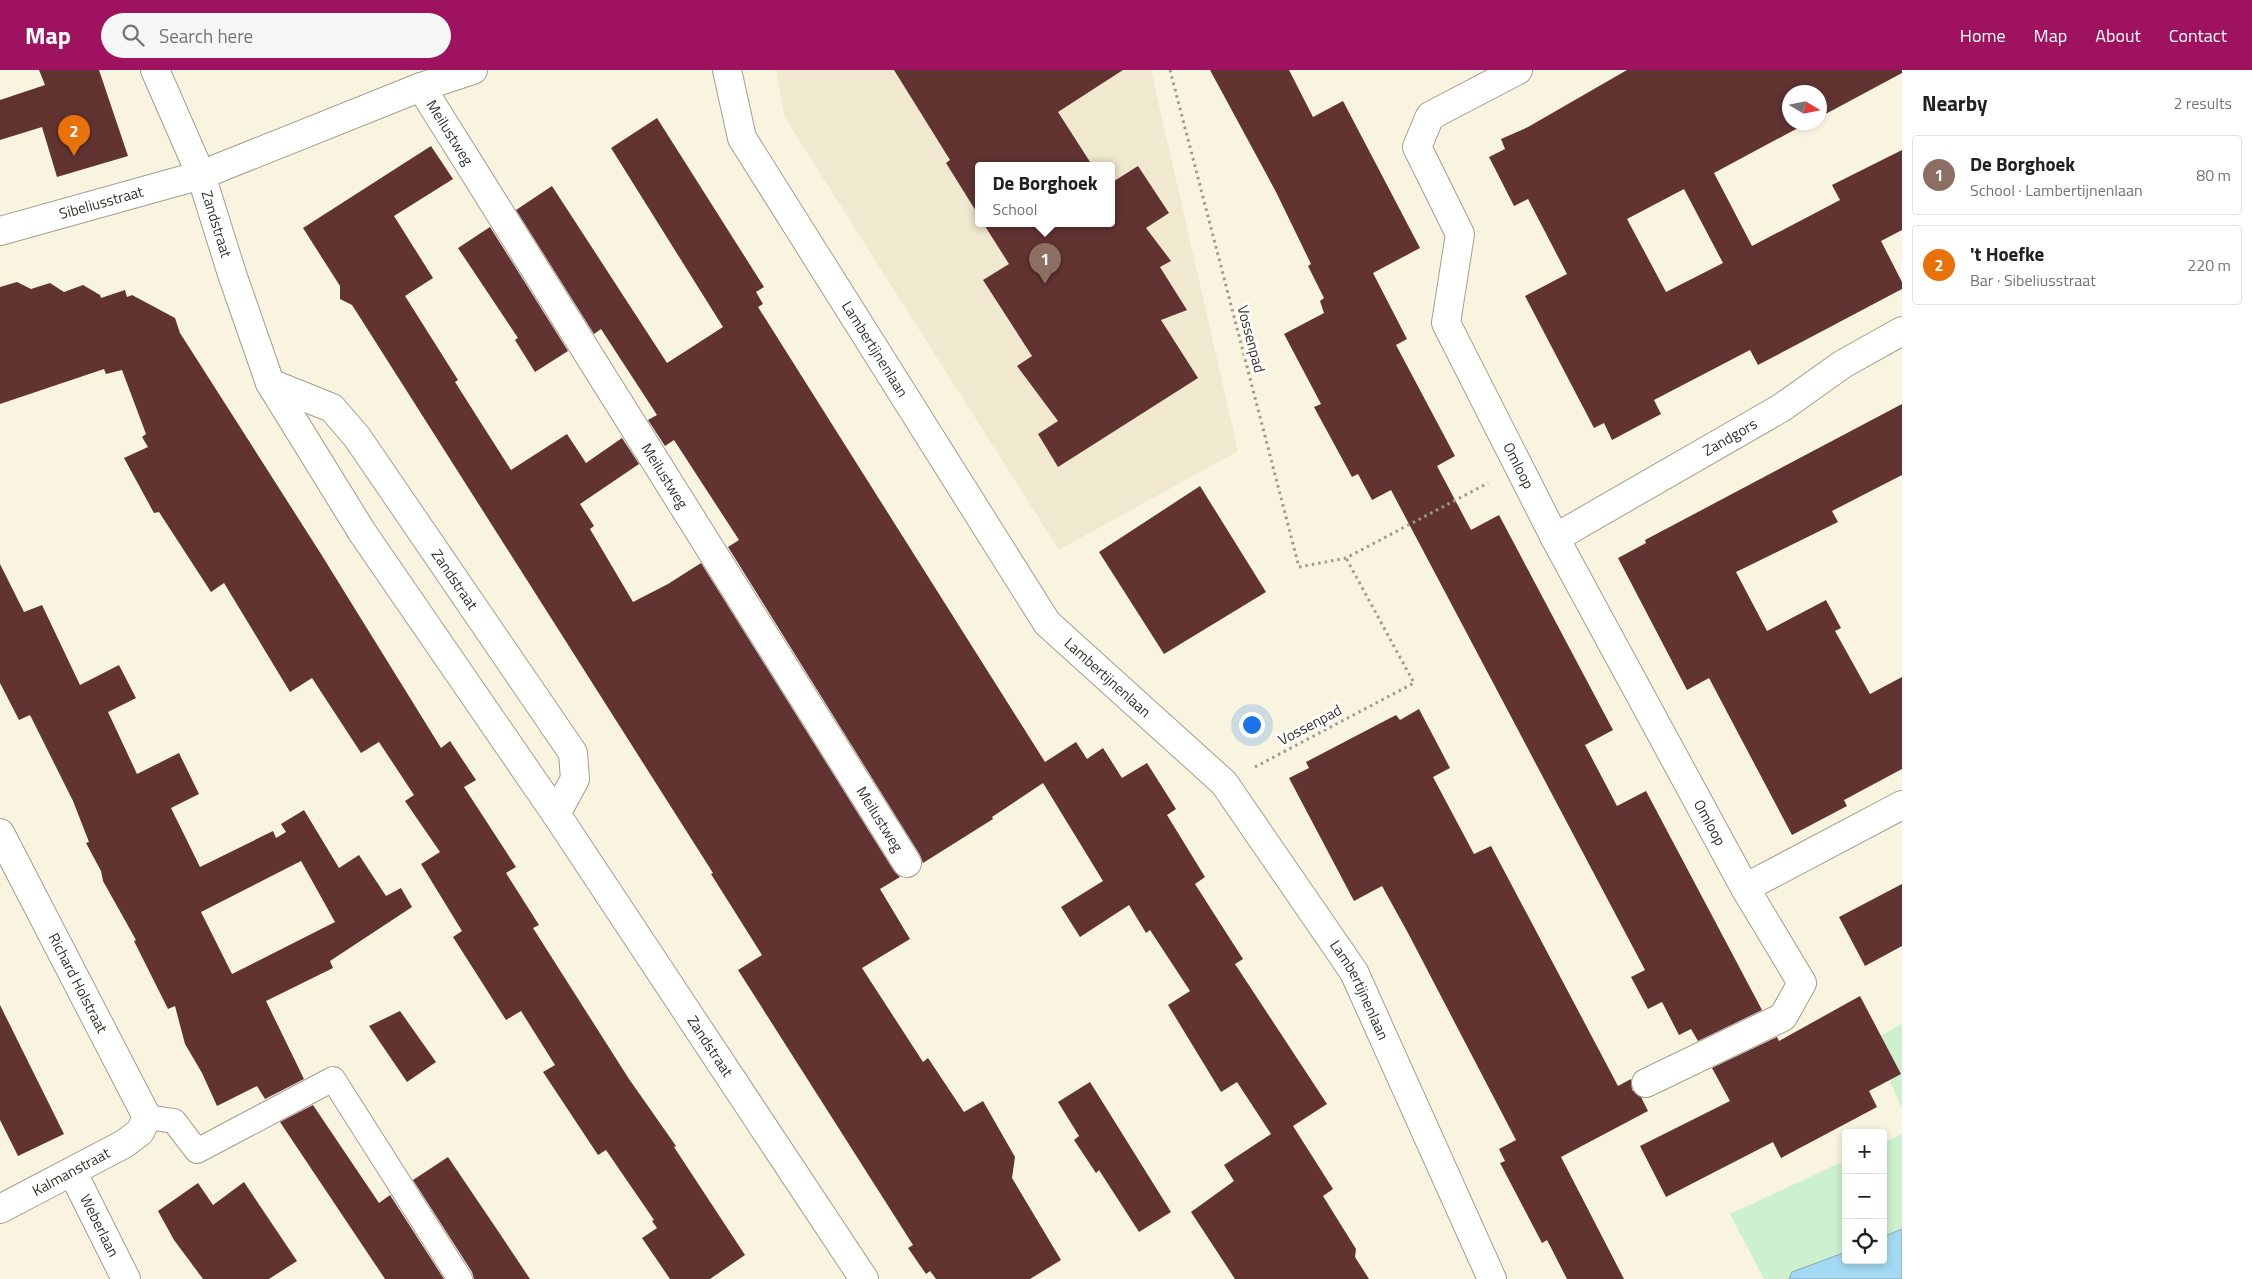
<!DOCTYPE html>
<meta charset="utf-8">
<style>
body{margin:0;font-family:"Titillium Web",sans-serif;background:#f6f6f6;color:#202124}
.controls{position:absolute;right:15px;bottom:15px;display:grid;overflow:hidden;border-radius:5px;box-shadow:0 2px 8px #0003}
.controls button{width:45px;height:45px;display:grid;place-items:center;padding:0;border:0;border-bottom:1px solid #e0e0e0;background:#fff;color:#202124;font:25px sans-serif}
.compass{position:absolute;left:1782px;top:15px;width:45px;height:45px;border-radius:50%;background:#fff;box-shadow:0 2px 8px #0003;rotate:100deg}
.you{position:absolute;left:1251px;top:654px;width:18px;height:18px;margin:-12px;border:4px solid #fff;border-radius:50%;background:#1a73e8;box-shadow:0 0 0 8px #1a73e833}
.badge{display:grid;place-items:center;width:32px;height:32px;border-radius:50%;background:#9e125f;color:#fff;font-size:16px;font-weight:700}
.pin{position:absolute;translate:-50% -41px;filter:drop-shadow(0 1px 2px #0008)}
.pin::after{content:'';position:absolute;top:26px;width:18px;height:15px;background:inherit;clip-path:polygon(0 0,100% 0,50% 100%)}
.popup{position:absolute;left:975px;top:92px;width:140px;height:65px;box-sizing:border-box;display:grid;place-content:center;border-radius:5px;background:#fff;filter:drop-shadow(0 1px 4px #0005);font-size:16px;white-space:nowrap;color:#757577}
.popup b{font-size:19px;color:#202124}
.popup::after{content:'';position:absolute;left:50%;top:100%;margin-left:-10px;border:10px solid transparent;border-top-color:#fff}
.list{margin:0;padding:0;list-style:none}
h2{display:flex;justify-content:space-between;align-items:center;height:65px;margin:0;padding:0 20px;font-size:21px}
h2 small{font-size:16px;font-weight:400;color:#757577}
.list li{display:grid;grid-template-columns:32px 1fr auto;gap:15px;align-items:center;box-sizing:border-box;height:80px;margin:0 10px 10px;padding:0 10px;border:1px solid #e0e0e0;border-radius:5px}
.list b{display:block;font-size:19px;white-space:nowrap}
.list p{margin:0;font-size:16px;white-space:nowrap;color:#757577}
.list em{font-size:16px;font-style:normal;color:#757577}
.icon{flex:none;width:28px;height:28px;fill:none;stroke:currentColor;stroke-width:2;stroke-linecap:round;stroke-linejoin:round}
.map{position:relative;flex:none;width:1902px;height:1209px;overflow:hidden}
header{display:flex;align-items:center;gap:30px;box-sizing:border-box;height:70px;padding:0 25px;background:#9e125f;color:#fff}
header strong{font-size:24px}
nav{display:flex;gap:28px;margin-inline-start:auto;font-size:18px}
.search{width:350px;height:45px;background:#f6f6f6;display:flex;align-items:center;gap:12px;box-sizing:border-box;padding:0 18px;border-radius:28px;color:#757577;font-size:19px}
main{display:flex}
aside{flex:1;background:#fff}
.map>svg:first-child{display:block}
.built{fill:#f0e9cf;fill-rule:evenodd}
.green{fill:#cdf1ce}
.water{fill:#a4d9f3;stroke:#82a7b7}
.building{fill:#613432;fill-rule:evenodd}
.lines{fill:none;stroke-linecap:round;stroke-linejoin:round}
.lane-casing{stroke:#a39f8c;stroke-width:26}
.street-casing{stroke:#a39f8c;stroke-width:30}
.path{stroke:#9e9a8c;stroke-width:3;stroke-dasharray:2.5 4;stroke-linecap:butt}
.lane{stroke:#fff;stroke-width:24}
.street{stroke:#fff;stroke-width:28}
.labels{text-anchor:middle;stroke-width:5;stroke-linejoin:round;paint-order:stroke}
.street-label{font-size:15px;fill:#33312a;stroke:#fff}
</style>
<header>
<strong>Map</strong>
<div class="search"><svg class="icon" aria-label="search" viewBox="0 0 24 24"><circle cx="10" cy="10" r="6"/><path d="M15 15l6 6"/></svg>Search here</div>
<nav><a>Home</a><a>Map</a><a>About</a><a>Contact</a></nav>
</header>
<main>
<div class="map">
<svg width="1902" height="1209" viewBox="0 0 1902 1209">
<rect width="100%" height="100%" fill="#f9f4e0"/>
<!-- built -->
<path class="built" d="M776 0H1151L1238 381 1059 480 785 48ZM979 95H1111V153H979Z"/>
<!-- green -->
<g class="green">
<polygon points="1902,954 1902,1039 1872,970"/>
<polygon points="1902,1064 1902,1159 1883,1167 1883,1073"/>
<polygon points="1846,1090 1846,1182 1792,1202 1789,1209 1764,1209 1730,1144"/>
</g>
<!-- water -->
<polygon class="water" points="1902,1159 1902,1209 1789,1209 1792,1202 1846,1182 1846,1190 1883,1190 1883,1167"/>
<!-- building -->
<g class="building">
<polygon points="39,0 99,0 128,86 57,107 42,57 0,70 0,30 45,15"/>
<polygon points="894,0 1123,0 1058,42 1092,95 979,95 979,146 946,93 950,90"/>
<polygon points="1210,0 1289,0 1313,47 1343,31 1420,178 1373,203 1407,269 1396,275 1455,386 1437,396 1471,460 1499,445 1613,660 1585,675 1617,736 1646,721 1762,940 1698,971 1691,959 1679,965 1662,932 1648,939 1631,907 1645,900 1391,420 1372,430 1358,404 1352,407 1314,337 1321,334 1284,264 1324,243 1320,231 1324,228 1308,196 1311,194 1276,122"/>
<path d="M1627 0H1902V3L1820 47V22H1790V52H1809L1714 103 1752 176 1840 130 1832 115 1902 80V160L1881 171 1902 212V219L1758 295 1750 280 1654 330 1661 344 1612 370 1604 353 1594 358 1525 226 1567 204 1528 129 1514 136 1489 87 1505 79 1501 69 1528 57ZM1684 119 1723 193 1666 222 1627 149Z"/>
<polygon points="657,48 764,217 756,222 763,234 758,237 1045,692 1076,672 1087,689 1103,678 1122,708 1147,693 1176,739 1167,745 1205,807 1195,814 1243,889 1235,894 1327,1034 1293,1056 1333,1119 1323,1126 1356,1179 1355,1187 1369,1209 1235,1209 1191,1142 1234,1111 1224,1095 1271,1064 1237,1012 1221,1022 1168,935 1190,921 1150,860 1146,863 1129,835 1080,867 1061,837 1103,811 1043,713 992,747 993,749 923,793 920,785 728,477 739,470 674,370 665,376 648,350 657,345 601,259 594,264 516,140 552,116 667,293 723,257 611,78"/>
<polygon points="431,76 453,109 394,146 433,208 405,226 458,310 455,312 511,400 567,364 586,393 622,368 639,394 580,434 594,456 590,459 633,532 668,514 701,493 894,801 900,807 880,819 910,869 862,898 923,992 928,988 964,1042 983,1031 1015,1087 1012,1108 1061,1190 1030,1209 936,1209 930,1201 926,1204 908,1178 913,1175 738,900 762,885 711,804 713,803 361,249 352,235 340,229 340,216 303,158"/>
<polygon points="1138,96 1169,143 1146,158 1171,191 1160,197 1187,240 1161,250 1198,308 1058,397 1038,364 1058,351 1017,296 1032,286 983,210 1009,194 983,153 1111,153 1111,113"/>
<polygon points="490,157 568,281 535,302 515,270 518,268 458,178"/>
<polygon points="17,212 31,219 50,213 64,222 83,215 100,225 101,228 125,220 127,227 132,225 175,248 180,263 321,484 441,678 450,671 476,710 464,717 516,797 506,803 539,855 533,858 629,1009 676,1076 674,1077 745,1185 710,1209 670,1209 642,1168 657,1158 652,1151 654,1150 606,1080 598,1085 543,1002 555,995 521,941 506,950 453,867 462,861 421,794 440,782 405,731 414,725 379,672 361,683 312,608 290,622 224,513 211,522 159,442 154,443 124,388 148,377 142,367 146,364 122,300 106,304 104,299 0,334 0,217"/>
<polygon points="1902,334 1902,405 1832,441 1838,452 1736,502 1767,561 1826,530 1841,558 1835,561 1870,624 1902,607 1902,699 1844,730 1847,736 1792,765 1709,608 1687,620 1618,488 1646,473 1645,470"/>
<polygon points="1200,416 1266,522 1164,584 1099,482"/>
<path d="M0 494 24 542 42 535 80 615 119 595 136 628 108 642 137 704 179 683 199 724 171 738 200 797 273 761 276 768 286 762 281 754 304 740 339 798 359 785 386 826 401 818 412 837 330 891 333 898 266 931 304 1009 265 1029 257 1016 217 1036 202 1003 185 974 175 936 168 939 134 871 136 870 103 811 101 801 86 773 89 772 73 731 30 645 19 650 0 613ZM301 791 335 852 232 904 201 842Z"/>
<polygon points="1419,639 1450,698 1433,707 1474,784 1491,776 1618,1016 1631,1009 1632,1020 1641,1027 1648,1041 1561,1087 1624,1209 1567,1209 1547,1170 1542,1173 1500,1093 1505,1091 1499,1079 1516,1070 1408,863 1382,816 1354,831 1289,708 1309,698 1306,692 1396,645 1400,650"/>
<polygon points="1902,814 1902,876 1865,896 1839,847"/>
<polygon points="1860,926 1901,1004 1869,1021 1877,1037 1781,1088 1773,1072 1666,1127 1640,1076 1730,1031 1712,998 1777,967 1779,971"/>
<polygon points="0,935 64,1064 18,1086 0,1050"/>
<polygon points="400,941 436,992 407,1012 369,956"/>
<polygon points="1090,1012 1171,1142 1139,1162 1099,1100 1096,1103 1074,1070 1079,1066 1058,1032"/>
<polygon points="313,1035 379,1133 390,1125 444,1209 385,1209 280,1052"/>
<polygon points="448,1087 498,1161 530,1209 474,1209 472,1202 413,1110"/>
<polygon points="244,1112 297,1191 269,1209 203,1209 174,1170 158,1141 198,1113 213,1135"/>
</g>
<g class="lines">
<defs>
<polyline id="lane" points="147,1047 174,1051 197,1081 333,1009 460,1209"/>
<g id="street">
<path id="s1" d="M155 0 201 105 232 204 270 313 362 462 556 744 864 1209"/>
<path id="s2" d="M727 0 742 68 1047 553 1224 713 1354 902 1492 1209"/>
<path id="s3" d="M1518 0 1430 46 1417 77 1460 164 1446 253 1555 468 1745 818 1802 913 1783 947 1646 1013"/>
<path id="s4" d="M421 17 907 793"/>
<path id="s5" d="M0 161 201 105 421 17 473 0"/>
<path id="s6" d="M270 313 332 338 357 367 573 683 575 709 556 744"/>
<path id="s7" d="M1555 468 1781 338 1843 294 1902 261"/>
<path id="s8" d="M0 763 147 1047 140 1062 124 1074 0 1139"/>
<polyline points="1745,818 1902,735"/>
<path id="s9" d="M73 1103 126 1209"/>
</g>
</defs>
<!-- lane casing -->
<use href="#lane" class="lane-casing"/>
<!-- street casing -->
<use href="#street" class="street-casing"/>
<!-- path -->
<g class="path">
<polyline points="1170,0 1299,497 1346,488 1488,413"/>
<polyline points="1255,697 1414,613 1346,488"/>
</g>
<!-- lane -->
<use href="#lane" class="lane"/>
<!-- street -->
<use href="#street" class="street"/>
</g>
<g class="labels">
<!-- street labels -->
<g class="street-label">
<text dy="5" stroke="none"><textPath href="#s4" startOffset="54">Meilustweg</textPath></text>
<text dy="5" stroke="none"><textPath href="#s5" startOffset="105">Sibeliusstraat</textPath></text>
<text dy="5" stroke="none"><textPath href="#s1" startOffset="166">Zandstraat</textPath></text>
<text transform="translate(1251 269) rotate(75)" y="5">Vossenpad</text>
<text dy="5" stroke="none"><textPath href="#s2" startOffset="319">Lambertijnenlaan</textPath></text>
<text dy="5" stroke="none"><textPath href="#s7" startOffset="202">Zandgors</textPath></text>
<text dy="5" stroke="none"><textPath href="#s3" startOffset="480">Omloop</textPath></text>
<text dy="5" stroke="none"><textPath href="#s4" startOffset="459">Meilustweg</textPath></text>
<text dy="5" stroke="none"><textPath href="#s6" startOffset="278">Zandstraat</textPath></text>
<text dy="5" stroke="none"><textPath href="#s2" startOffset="724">Lambertijnenlaan</textPath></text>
<text transform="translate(1310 655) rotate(-28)" y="5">Vossenpad</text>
<text dy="5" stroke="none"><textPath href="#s4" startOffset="864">Meilustweg</textPath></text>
<text dy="5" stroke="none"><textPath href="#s3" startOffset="885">Omloop</textPath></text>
<text dy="5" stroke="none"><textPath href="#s8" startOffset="169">Richard Holstraat</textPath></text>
<text dy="5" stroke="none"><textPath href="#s2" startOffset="1129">Lambertijnenlaan</textPath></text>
<text dy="5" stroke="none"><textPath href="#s1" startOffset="1130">Zandstraat</textPath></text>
<text transform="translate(71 1102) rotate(-28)" y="5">Kalmanstraat</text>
<text dy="5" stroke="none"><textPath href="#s9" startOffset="59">Weberlaan</textPath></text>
</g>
</g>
</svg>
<div class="controls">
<button>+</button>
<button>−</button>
<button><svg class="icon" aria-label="locate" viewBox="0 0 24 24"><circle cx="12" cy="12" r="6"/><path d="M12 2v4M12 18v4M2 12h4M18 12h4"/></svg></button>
</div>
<svg class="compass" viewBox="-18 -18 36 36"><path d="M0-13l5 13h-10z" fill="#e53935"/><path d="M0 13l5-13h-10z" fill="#757577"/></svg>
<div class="you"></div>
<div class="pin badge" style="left:1045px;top:214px;background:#8d6e63">1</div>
<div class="popup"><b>De Borghoek</b>School</div>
<div class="pin badge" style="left:74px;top:86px;background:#e8710a">2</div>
</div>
<aside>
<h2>Nearby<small>2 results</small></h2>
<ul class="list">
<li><span class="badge" style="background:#8d6e63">1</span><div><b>De Borghoek</b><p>School · Lambertijnenlaan</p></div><em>80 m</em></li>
<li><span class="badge" style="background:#e8710a">2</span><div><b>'t Hoefke</b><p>Bar · Sibeliusstraat</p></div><em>220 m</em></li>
</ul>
</aside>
</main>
